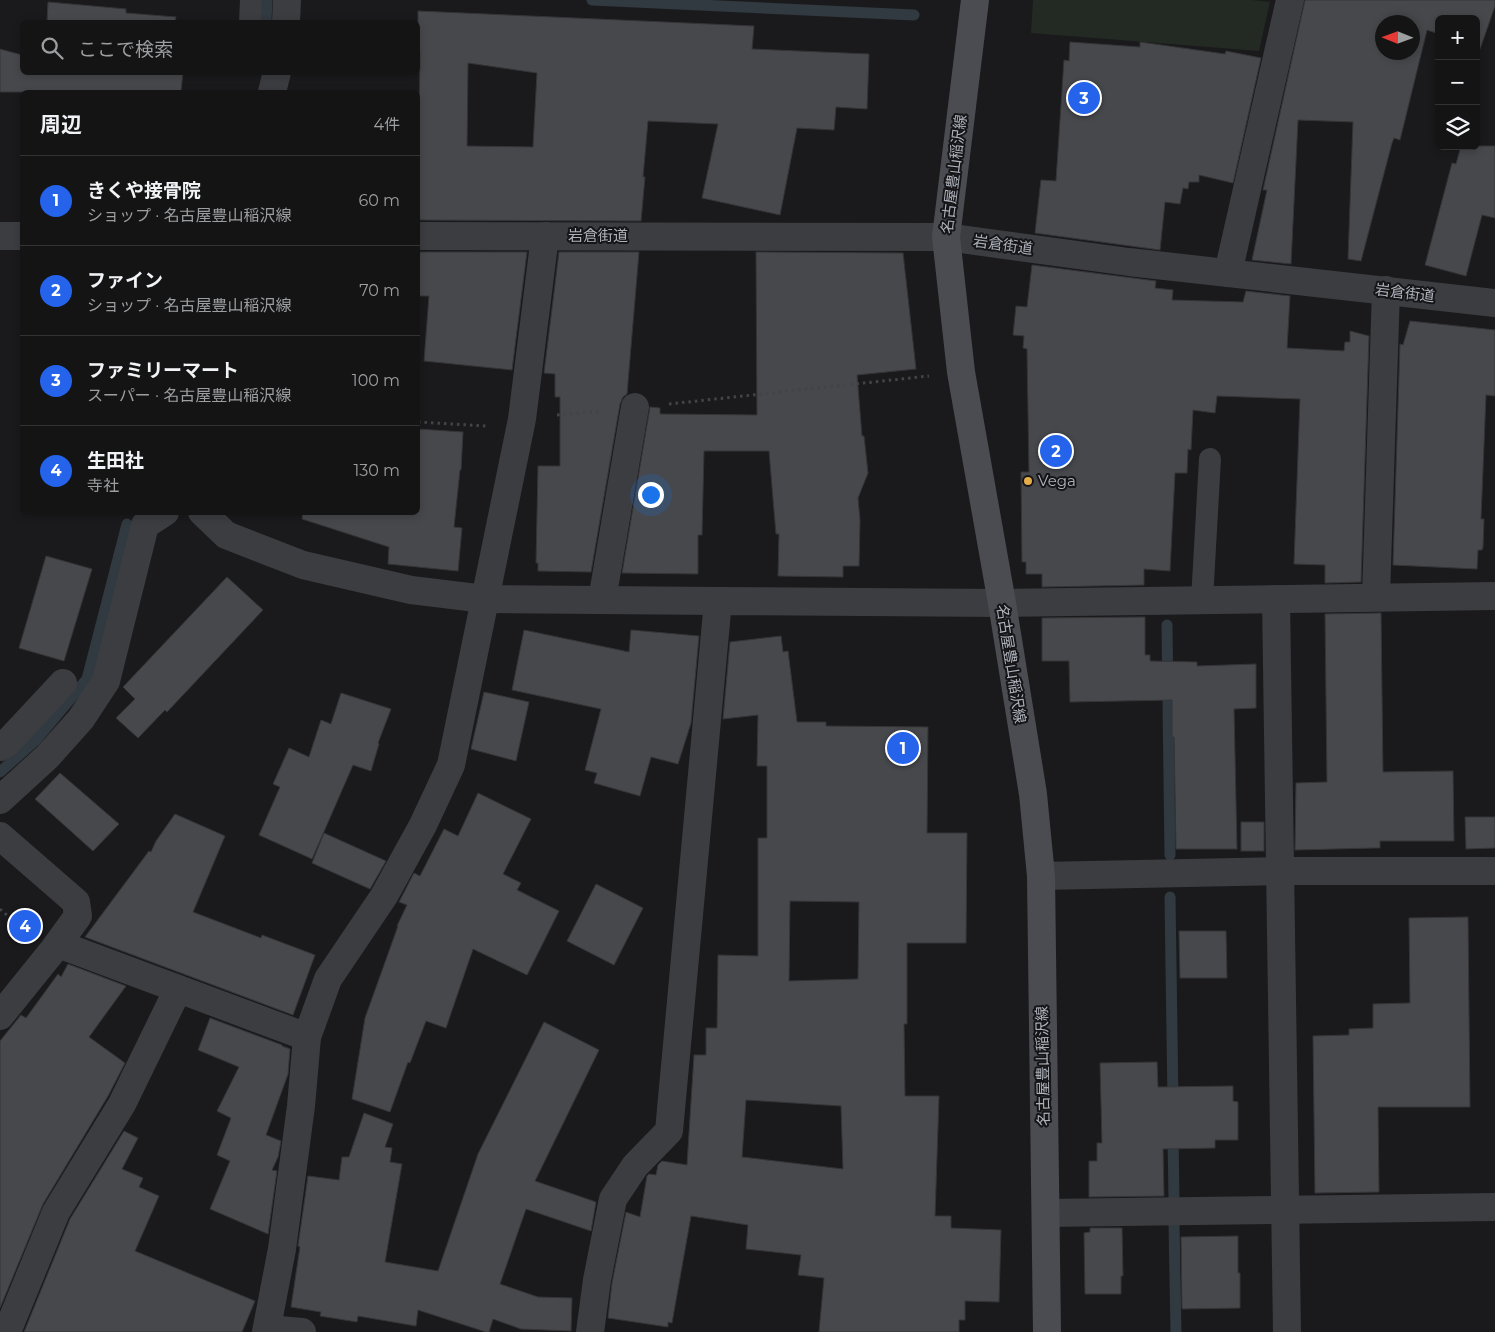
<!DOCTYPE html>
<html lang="ja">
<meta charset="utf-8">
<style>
body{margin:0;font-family:Montserrat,"Noto Sans JP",sans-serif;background:#212122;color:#f1f3f6}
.controls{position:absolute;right:15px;top:15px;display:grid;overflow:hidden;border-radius:8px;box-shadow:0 2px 8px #0003}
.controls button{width:45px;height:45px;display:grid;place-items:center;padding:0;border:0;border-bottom:1px solid #333334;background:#141415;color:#f1f3f6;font:25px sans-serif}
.compass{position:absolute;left:1375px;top:15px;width:45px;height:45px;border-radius:50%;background:#141415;box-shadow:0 2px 8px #0003;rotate:271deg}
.you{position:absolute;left:650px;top:494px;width:18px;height:18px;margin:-12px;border:4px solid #fff;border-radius:50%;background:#1a73e8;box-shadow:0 0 0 8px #1a73e833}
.badge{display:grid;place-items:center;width:32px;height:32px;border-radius:50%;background:#2563eb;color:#fff;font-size:16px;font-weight:700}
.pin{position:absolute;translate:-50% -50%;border:2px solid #fff;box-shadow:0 1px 5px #0006}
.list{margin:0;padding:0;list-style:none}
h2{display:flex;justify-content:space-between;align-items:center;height:65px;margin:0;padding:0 20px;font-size:21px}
h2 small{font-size:16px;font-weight:400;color:#9d9ea0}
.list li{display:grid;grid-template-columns:32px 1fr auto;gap:15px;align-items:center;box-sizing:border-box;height:90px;padding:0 20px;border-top:1px solid #333334}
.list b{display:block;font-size:19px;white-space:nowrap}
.list p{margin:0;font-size:16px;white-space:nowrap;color:#9d9ea0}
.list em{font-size:16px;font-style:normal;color:#9d9ea0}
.icon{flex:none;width:28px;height:28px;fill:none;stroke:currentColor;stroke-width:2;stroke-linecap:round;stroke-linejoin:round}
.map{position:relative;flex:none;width:1495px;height:1332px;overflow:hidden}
.search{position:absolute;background:#141415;box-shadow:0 2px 8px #0003;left:20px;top:20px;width:400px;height:55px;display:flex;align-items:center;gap:12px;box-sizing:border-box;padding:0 18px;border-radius:8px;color:#9d9ea0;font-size:19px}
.panel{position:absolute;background:#141415;box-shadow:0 2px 8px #0003;left:20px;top:90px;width:400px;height:425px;border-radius:8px}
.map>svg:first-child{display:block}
.green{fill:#222a23}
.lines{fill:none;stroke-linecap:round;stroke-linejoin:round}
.stream{stroke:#313a40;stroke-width:11}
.building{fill:#47484c;stroke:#353538;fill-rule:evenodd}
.path{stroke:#424448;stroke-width:3;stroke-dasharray:2.5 4;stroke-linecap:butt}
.lane{stroke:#3c3d41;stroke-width:22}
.street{stroke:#3c3d41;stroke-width:28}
.secondary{stroke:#4a4c51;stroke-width:28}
.poi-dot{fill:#e6ad48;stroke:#151518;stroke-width:2}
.labels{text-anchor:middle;stroke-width:4;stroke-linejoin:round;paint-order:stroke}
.street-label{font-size:15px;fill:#aeb2bb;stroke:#151518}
.poi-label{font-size:15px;fill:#aeb2bb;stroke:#151518;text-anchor:start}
</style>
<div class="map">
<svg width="1495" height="1332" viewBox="0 0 1495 1332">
<rect width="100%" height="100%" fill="#1a1a1c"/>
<!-- green -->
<polygon class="green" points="1033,0 1252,0 1270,2 1259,51 1031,33"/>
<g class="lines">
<!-- stream -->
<g class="stream">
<polyline points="592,0 914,15"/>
<polyline points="266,22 267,0"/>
<polyline points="1167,625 1170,855"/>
<polyline points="0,772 36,740 87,679 127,524"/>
<polyline points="1170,897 1173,1101"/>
<polyline points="1173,1134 1174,1200"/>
<polyline points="1174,1223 1176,1332"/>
</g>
</g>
<!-- building -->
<g class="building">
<path d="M1305 0H1495V6L1480 49 1476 48V19H1439V34L1427 30 1400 140 1394 138 1392 143 1361 261 1348 259 1353 122 1298 120 1291 264 1252 260 1267 190H1263ZM1382 22H1412V52H1382Z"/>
<polygon points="48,2 126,9 126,13 176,17 175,22 47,22"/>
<path d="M418 11 754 26 752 49 869 54 867 109 836 107 834 130 797 128 780 215 702 198 718 124 648 121 643 177H645L641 221 418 220 420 53H418ZM468 63 537 73 533 147 467 146Z"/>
<polygon points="1070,42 1140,47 1140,42 1225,54 1226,51 1261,58 1233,183 1199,175 1199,182 1189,182 1188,189 1183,188 1180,204 1165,202 1160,250 1035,233 1041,180 1056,181 1064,60 1069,61"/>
<polygon points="0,49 22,55 22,72 183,72 181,92 0,92"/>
<polygon points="1461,146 1495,146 1495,218 1482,215 1466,276 1425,265 1452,163 1456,164"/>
<polygon points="418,252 527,252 512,370 424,361 429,296 418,296"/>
<polygon points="559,252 639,252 627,394 623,397 620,404 591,572 538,571 538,563 536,563 538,466 560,466 560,397 555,397 555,374 544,373"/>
<polygon points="756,252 903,253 916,369 857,375 862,436 864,436 868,473 858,498 860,520 859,566 843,566 843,577 778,576 779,534 776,534 769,451 704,451 702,535 698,535 698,574 622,573 650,407 660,408 660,414 757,415"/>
<polygon points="1032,265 1156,281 1155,288 1173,290 1172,300 1243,302 1246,291 1290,296 1287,348 1344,351 1345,342 1350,342 1350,331 1369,336 1361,582 1325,583 1325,565 1294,564 1300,399 1217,396 1215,413 1193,410 1191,450 1188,449 1187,473 1175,473 1170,571 1144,569 1144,585 1042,587 1042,574 1026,574 1026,562 1022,562 1021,472 1029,472 1027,349 1023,348 1024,336 1013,335 1016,306 1027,307"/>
<polygon points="1410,321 1495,330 1495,396 1486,395 1481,519 1484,519 1483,547 1482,550 1478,550 1477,569 1393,565 1400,344 1403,345"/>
<polygon points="418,429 463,432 461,470 460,470 454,527 462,528 458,571 388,564 389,547 302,519 303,512 418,512"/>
<polygon points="46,556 92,569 64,661 19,648"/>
<polygon points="227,577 263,610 167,712 165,710 138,738 116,718 135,699 123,687"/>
<polygon points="1381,613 1383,772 1453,771 1454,841 1380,841 1380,848 1374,848 1295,850 1296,783 1327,782 1325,614"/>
<polygon points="1145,617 1145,655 1150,655 1150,661 1197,662 1197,666 1256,664 1256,708 1234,709 1237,849 1176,849 1174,737 1172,737 1172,700 1070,702 1069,661 1042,661 1042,618"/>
<polygon points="524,630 629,652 631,630 699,636 691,723 678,764 651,757 640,796 594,783 597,773 585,770 601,709 512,690"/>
<path d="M781 636 783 652 788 651 797 722H826V726L928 727 927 833H967L966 943H907V1024H904L905 1096H939L935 1216H951V1228L1001 1230 999 1302 965 1301V1320H959V1332H819L824 1278 798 1275 801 1255 746 1249 748 1225 691 1216 672 1323 668 1322V1327L608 1318 612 1283 626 1212 640 1217 647 1176 649 1174 656 1175 658 1165 662 1161 687 1165 694 1055H706V1028H717L718 955 758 956V838H767V766H757L758 715 723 719 730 642ZM790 901 859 902 858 979 789 981ZM746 1100 841 1106 843 1169 742 1157Z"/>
<polygon points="484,692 529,702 516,761 471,749"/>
<polygon points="341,693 391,709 378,743 379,744 371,771 353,765 312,859 259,835 280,787 273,784 289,748 309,757 321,720 331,724"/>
<polygon points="60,773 119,824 93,851 35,799"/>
<polygon points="478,793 531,819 503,874 521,883 517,890 559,911 527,975 473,949 446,1028 426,1021 410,1063 408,1062 390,1112 352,1099 365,1018 398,926 397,926 407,905 399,902 414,873 420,876 444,829 458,836"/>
<polygon points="175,814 225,836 193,912 261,938 262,935 315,955 293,1015 85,937 149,851 151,852 156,841"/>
<polygon points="1465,817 1495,817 1495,848 1466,849"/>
<rect x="1241" y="822" width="23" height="29"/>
<polygon points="324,833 386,861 370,889 312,863"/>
<polygon points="596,884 643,908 614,965 567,941"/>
<polygon points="1468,917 1470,1107 1378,1107 1379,1192 1315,1193 1313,1036 1349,1035 1349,1029 1373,1028 1373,1004 1410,1003 1409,918"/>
<polygon points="1179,931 1226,931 1227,978 1180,978"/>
<polygon points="68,964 126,986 89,1037 125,1063 108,1096 43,1204 0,1308 0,1041 21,1015 26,1018 58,974 61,977"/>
<polygon points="210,1018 282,1045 282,1046 290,1049 288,1074 266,1135 281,1141 278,1157 272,1170 277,1171 268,1234 210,1209 230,1161 217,1155 231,1118 217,1111 239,1067 198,1050"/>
<polygon points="544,1022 599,1050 535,1181 596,1202 591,1231 526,1209 500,1284 538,1297 572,1298 571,1331 521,1329 493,1319 489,1332 486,1332 418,1310 416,1326 358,1316 357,1322 320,1316 321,1312 291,1307 300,1247 298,1246 308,1176 339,1180 342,1157 349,1157 364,1113 393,1124 385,1147 392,1148 390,1162 402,1164 385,1262 438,1271 478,1154"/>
<polygon points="1157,1062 1158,1087 1233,1086 1233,1101 1238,1102 1238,1140 1215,1140 1215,1148 1163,1149 1164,1196 1089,1197 1089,1161 1097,1161 1097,1143 1102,1143 1100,1063"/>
<polygon points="124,1131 138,1138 122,1169 143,1178 139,1187 159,1196 135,1251 255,1301 242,1332 24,1332 70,1219"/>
<polygon points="1090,1228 1122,1228 1123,1276 1121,1276 1121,1294 1085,1294 1084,1233 1090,1232"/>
<polygon points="1238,1236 1238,1273 1240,1273 1240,1308 1182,1309 1181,1237"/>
</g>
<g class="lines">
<!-- path -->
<g class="path">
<polyline points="669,404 929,376"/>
<polyline points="557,415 601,411"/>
<polyline points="418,422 487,426"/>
<polyline points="0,909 26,932"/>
</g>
<!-- lane -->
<g class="lane">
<polyline points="250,22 251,0"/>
<polyline points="1202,600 1210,459"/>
</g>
<!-- street -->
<g class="street">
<polyline points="286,22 287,0"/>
<polyline points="272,92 277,72"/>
<polyline points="0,236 22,236"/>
<polyline points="418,236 946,237 1129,262 1495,303"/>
<polyline points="1228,273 1290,0"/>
<polyline points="202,512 226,535 303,565 411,590 485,599 718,601"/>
<polyline points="1376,597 1386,290"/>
<polyline points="1276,599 1287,1332"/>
<polyline points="602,600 635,407"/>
<polyline points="0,747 7,743 63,683"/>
<polyline points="0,800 47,757 81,719 106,681 145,525 165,512"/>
<polyline points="0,836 76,902 78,916 54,949 0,1016"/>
<polyline points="1041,876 1279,871 1495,871"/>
<polyline points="58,944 307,1037"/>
<polyline points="1046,1213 1495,1207"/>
<polyline points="267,1329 302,1332"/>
<polyline points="7,1332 56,1212 122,1104 178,989"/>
<polyline points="266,1332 282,1249 301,1106 307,1037 328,979 384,896 423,825 451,765 522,419 545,236"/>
<polyline points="590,1332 597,1280 613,1199 635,1166 669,1131 718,601 1002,603 1495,596"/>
</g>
<!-- secondary -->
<polyline class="secondary" points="975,0 946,237 961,372 1002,603 1033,794 1041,876 1047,1332"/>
</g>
<!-- markers -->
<circle class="poi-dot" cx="1028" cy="481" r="5"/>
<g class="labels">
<!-- street labels -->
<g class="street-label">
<text transform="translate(954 174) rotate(-83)" y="5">名古屋豊山稲沢線</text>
<text x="598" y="241">岩倉街道</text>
<text transform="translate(1003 245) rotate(8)" y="5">岩倉街道</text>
<text transform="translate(1405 293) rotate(7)" y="5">岩倉街道</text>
<text transform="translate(1011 664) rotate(81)" y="5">名古屋豊山稲沢線</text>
<text transform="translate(1043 1066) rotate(-91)" y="5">名古屋豊山稲沢線</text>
</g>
<!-- poi labels -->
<g class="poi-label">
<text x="1038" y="486">Vega</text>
</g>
</g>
</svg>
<div class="controls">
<button>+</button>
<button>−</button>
<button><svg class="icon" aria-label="layers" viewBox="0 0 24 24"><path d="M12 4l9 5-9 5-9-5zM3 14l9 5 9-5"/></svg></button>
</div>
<svg class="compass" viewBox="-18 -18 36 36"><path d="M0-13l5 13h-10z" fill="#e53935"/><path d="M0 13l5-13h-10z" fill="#9d9ea0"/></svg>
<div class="you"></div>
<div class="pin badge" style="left:903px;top:748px">1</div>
<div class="pin badge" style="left:1056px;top:451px">2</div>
<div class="pin badge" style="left:1084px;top:98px">3</div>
<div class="pin badge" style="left:25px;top:926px">4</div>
<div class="search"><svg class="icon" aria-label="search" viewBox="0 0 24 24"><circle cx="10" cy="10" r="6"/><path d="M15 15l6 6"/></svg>ここで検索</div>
<section class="panel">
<h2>周辺<small>4件</small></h2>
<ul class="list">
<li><span class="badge">1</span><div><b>きくや接骨院</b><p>ショップ · 名古屋豊山稲沢線</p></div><em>60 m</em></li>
<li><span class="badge">2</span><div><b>ファイン</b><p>ショップ · 名古屋豊山稲沢線</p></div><em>70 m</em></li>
<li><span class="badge">3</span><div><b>ファミリーマート</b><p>スーパー · 名古屋豊山稲沢線</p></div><em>100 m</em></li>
<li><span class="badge">4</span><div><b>生田社</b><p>寺社</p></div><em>130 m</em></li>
</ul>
</section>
</div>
